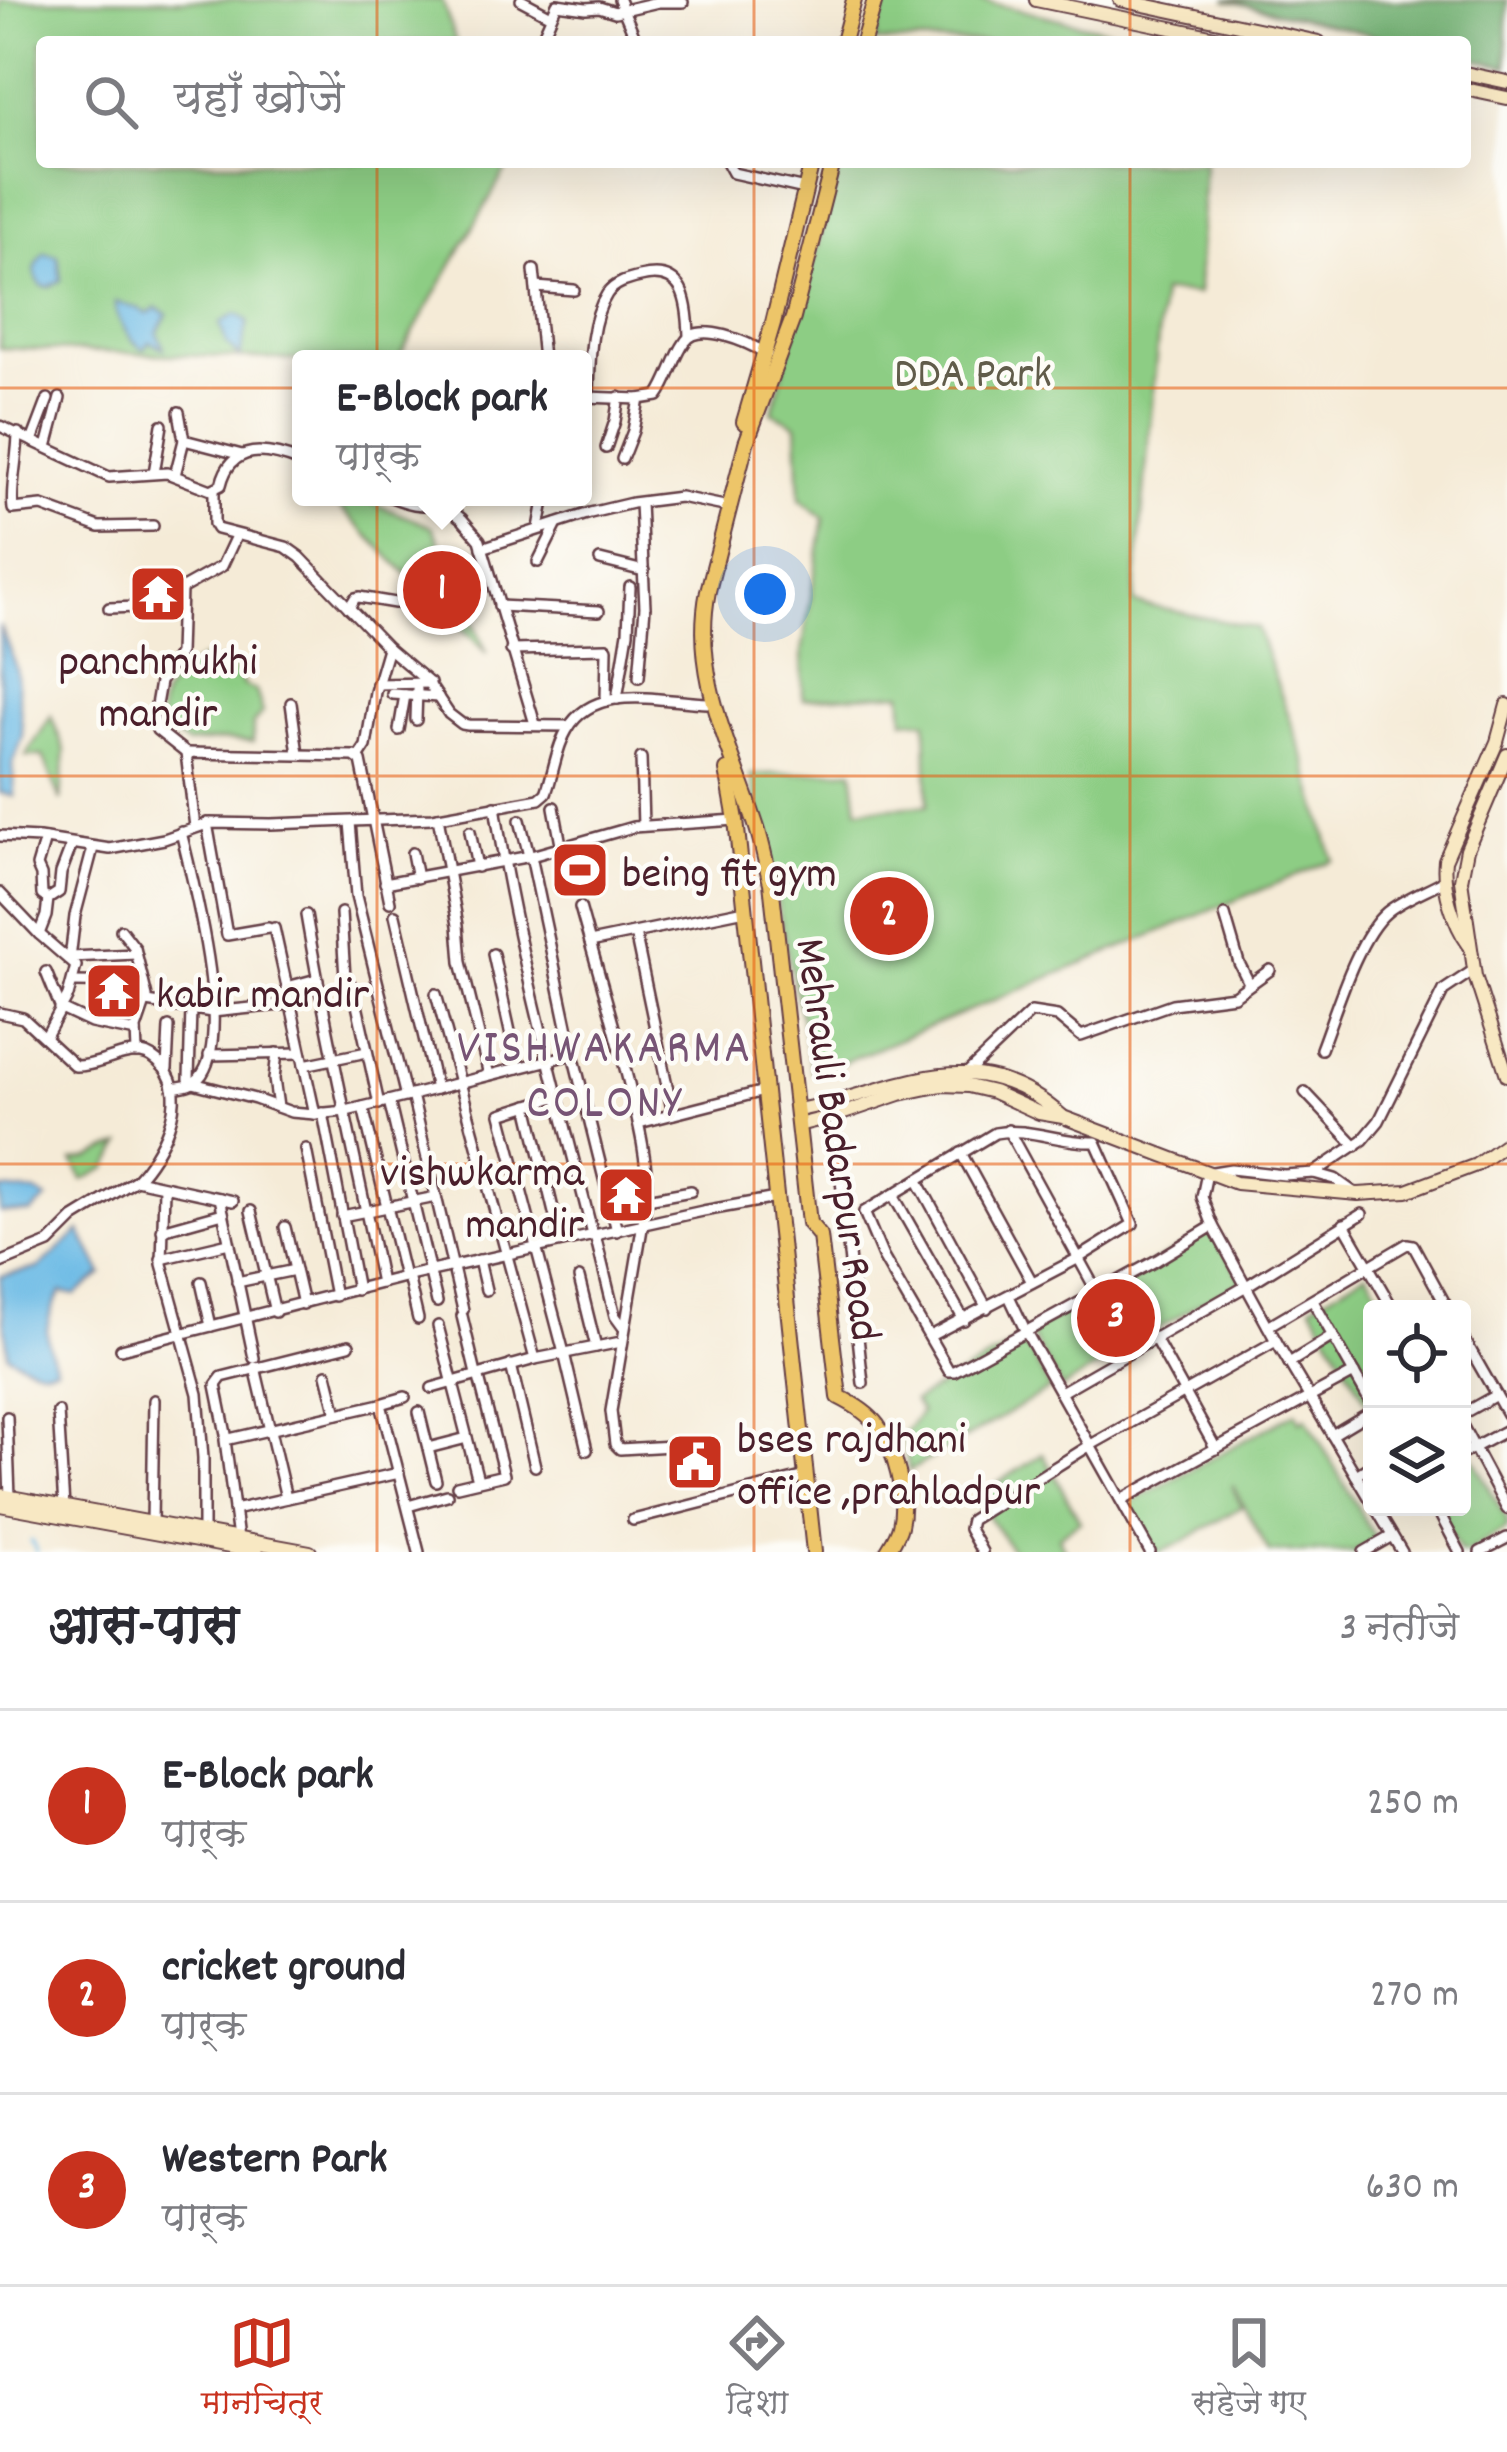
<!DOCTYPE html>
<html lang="hi">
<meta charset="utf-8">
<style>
body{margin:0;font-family:Dekko,"Playpen Sans Deva",sans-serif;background:#f7f7f7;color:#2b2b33}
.controls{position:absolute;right:36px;bottom:36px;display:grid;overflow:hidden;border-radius:12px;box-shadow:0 12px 48px #0002}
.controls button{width:108px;height:108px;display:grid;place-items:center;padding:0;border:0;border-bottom:3px solid #e1e1e2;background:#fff;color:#2b2b33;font:60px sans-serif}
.you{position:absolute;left:765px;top:594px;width:42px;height:42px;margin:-30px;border:9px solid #fff;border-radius:50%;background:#1a73e8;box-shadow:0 0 0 18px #1a73e833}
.badge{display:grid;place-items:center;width:78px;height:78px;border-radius:50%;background:#c8321e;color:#fff;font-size:39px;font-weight:700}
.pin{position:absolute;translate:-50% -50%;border:6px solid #fff;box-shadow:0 3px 12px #0006}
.popup{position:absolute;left:292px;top:350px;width:300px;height:156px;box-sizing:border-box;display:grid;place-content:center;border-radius:12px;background:#fff;filter:drop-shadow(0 3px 9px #0005);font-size:39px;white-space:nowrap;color:#7c7c81}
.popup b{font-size:45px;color:#2b2b33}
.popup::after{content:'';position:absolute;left:50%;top:100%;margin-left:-24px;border:24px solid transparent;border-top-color:#fff}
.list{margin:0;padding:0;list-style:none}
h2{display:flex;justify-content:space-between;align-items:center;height:156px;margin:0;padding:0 48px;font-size:51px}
h2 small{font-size:39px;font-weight:400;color:#7c7c81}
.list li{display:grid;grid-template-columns:78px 1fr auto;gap:36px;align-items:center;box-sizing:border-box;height:192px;padding:0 48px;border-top:3px solid #e1e1e2}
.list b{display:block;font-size:45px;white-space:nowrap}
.list p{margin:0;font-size:39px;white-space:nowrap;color:#7c7c81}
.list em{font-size:39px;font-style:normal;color:#7c7c81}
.icon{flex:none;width:66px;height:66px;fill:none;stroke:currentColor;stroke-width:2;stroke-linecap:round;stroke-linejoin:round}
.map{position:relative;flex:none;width:1507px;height:1552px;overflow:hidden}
.search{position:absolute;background:#fff;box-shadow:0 12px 48px #0002;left:36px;right:36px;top:36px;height:132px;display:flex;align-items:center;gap:30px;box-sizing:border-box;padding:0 42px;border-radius:12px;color:#7c7c81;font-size:45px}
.sheet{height:732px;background:#fff}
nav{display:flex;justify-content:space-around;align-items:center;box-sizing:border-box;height:168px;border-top:3px solid #e1e1e2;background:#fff;font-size:33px;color:#7c7c81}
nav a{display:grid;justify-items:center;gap:6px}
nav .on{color:#c8321e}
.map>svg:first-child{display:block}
.green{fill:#8dcd84;stroke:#6c7658;stroke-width:3}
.forest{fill:#72b072;stroke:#5e684e;stroke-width:3}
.water{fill:#6abae5;stroke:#5a6c88;stroke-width:3}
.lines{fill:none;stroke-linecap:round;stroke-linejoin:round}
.stream{stroke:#6abae5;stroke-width:3}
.street-casing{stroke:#643e45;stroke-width:14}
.secondary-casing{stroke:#643e45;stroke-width:16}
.primary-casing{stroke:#643e45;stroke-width:18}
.street{stroke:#fff;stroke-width:9}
.secondary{stroke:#f8e8c3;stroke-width:12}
.primary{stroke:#edc569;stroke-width:14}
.grid{fill:none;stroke:#e8590c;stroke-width:3;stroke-opacity:0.55}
.labels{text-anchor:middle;stroke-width:9;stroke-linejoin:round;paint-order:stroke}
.park-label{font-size:45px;fill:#615c4a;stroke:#fdfcf7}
.poi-label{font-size:45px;fill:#4a1f2b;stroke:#fdfcf7;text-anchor:start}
.street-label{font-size:45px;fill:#4a1f2b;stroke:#fdfcf7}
.neighbourhood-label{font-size:48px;letter-spacing:3px;fill:#775475;stroke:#fdfcf7}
</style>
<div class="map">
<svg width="1507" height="1552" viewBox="0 0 1507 1552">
<rect width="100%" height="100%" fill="#fdfcf7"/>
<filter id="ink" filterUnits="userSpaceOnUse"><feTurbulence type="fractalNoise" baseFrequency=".00833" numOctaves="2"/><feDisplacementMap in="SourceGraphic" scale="24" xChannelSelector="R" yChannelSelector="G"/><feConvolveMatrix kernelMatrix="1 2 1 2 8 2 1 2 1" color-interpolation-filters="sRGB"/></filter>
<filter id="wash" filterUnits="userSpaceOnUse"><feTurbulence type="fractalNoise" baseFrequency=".004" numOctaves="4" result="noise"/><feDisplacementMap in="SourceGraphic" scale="48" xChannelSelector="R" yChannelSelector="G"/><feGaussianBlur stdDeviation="2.7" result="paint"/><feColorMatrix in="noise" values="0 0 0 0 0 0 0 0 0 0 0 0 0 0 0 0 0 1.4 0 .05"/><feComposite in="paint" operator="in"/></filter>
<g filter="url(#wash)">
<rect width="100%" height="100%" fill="#f5ebd7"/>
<!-- green -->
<g class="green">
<polygon points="0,0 442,0 456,42 42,42 42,162 505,162 507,168 398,359 301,360 0,348"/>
<polygon points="886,0 978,0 1159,42 875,42"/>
<polygon points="841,162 1204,162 1198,294 1162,292 1134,603 1257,628 1305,761 1333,860 825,1070 812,1072 751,775 853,770 858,809 928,805 926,721 904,720 902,693 803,699 802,652 824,518 800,499 797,425 772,412"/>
<polygon points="329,497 357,497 433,527 487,653"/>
<path d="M203 658 230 667 245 686 256 691 263 712 253 724V742L225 740 187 744 162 727C153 692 177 675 203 658Z"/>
<polygon points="51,716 65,751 61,801 43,756 26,756"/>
<path d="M122 1145 107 1168 83 1180 73 1161C96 1160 101 1149 122 1145Z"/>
<polygon points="1212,1230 1243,1281 1198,1304 1062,1389 1029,1332"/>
<polygon points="1367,1272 1388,1309 1372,1309 1372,1411 1311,1305"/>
<polygon points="1023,1339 1050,1389 909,1471 903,1435 921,1412 914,1401"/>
<path d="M1296 1412 1300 1421 1306 1417 1376 1540 1353 1552H1269L1232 1485 1241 1507C1221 1518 1173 1551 1156 1552L1128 1504Z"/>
<polygon points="1043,1454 1080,1521 1059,1536 1065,1552 1013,1552 975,1498"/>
<polygon points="1471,1454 1507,1520 1507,1528 1468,1552 1460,1552 1435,1507 1462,1507 1462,1459"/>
</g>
<!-- forest -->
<polygon class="forest" points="1225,0 1507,0 1507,67 1465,57 1465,42 1402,42"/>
<!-- water -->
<g class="water">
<path d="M44 253 58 256 61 280 49 287 42 286C31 273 34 267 44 253Z"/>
<path d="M115 302 140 309 147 314 157 308 167 314 157 333 164 348 149 342 144 349C130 342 115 318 115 302Z"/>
<polygon points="236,314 248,321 240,357 226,343 220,323"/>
<polygon points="0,625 16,668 23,736 13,764 14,796 0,793"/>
<polygon points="0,1189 36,1192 47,1199 31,1213 0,1212"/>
<path d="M80 1231 102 1274 75 1295 61 1292C44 1320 43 1337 56 1367 39 1373 24 1364 8 1355L0 1290 1 1276 39 1268Z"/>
</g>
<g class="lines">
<!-- stream -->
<polyline class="stream" points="31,1541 37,1552"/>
</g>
</g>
<g filter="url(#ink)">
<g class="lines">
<defs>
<g id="street">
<polyline points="521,0 551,16"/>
<polyline points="619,0 637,42"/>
<polyline points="540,42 557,4 586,8 599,7 615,12 658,2 683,2"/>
<polyline points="727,162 733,173 805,189"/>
<polyline points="534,270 543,359"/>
<polyline points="536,287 574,290"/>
<path d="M589 396C590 364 589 322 607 294 615 283 627 280 640 277 684 266 688 301 689 336"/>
<path d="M586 397 639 399 658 396C670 379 673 359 685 342 699 320 749 343 767 354"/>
<path d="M0 426 109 477 167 473 211 490 221 485C231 442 268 449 301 462"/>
<path d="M18 433C18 458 10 486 13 509L42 506 99 527 153 526"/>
<polyline points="184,440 242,455"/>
<polyline points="32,441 48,399"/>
<polyline points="47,447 60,398"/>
<polyline points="606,448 615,421 619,397"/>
<polyline points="622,459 633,431 639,399"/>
<polyline points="154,473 162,425"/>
<polyline points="175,475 184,440 179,412"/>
<polyline points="214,490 214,524 217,529 286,547 300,557 388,648 427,681 449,714 462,724 468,725 568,726"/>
<path d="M391 497C409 504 432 511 449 497"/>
<polyline points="442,503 462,519 480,540 535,724"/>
<polyline points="539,528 544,501 542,497"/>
<polyline points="482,548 590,513 632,503 680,497 729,507"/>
<polyline points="600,560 644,571"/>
<polyline points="538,562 557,524"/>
<polyline points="499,606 599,611"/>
<polyline points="109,608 138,607 180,600"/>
<polyline points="349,608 355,598 359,597 395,603"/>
<polyline points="511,650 607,648 606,701"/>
<polyline points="639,677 645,607 640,503"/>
<polyline points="377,684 430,683"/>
<polyline points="392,694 438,697"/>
<polyline points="617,699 628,632 630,587"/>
<polyline points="291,703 298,754"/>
<polyline points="416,720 417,689"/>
<polyline points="399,730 405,695"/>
<polyline points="186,753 157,730 154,717 160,682 179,654 181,589 222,566 236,536"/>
<polyline points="358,758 366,746 375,692 388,648"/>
<polyline points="641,758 643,826"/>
<path d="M495 806C517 951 557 1093 593 1235"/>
<polyline points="554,807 568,882"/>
<polyline points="438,817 458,925 461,962 489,1075"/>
<polyline points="520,820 529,856"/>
<polyline points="350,822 356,896 406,1097"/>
<polyline points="207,823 227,935 268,928"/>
<polyline points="195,827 186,753 354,756 361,761 390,902"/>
<polyline points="470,831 477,867"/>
<path d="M0 836 39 838 110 849 164 839 210 823 271 824 433 818 539 799 546 793C554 772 556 748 567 730 595 681 663 702 708 703"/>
<polyline points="45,839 37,866 41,875 42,895 48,899"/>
<polyline points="412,853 417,878"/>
<polyline points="531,856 573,1054 617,1231"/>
<polyline points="385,883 531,856 633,827 736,820"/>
<polyline points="0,893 39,934 76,966 68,996 45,1038"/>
<path d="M580 907C597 968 615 1027 630 1088 639 1125 648 1161 647 1199L611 1411 615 1444 620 1449 672 1446"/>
<polyline points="341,913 345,978 353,987 379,1104"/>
<path d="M306 915C327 1039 356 1160 381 1283"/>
<polyline points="395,915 436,1089"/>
<polyline points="1225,915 1239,963 1249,983"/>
<polyline points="274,928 315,1114"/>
<polyline points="121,930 135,948 147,997 136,1029 137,1053"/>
<polyline points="635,933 673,1114"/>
<polyline points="39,934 46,916 48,899 59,892 61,873 72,844"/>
<polyline points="590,942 745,910"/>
<polyline points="493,954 518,1068"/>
<polyline points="71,957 136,954"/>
<polyline points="70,959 75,916 93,848"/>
<polyline points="46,972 61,1009 91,1023 136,1032"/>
<polyline points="74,982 143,983"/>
<polyline points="287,987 317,979"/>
<polyline points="436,994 535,1359"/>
<polyline points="147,1002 212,1012 291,1004"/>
<polyline points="191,1009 189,1079 193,1083 255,1099 291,1112 315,1114 346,1111 392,1100 573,1054"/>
<path d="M0 1013 23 1018 75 1066C97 1067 119 1051 141 1053 150 1054 158 1061 164 1068 190 1100 160 1155 136 1180L74 1218 49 1243 0 1263"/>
<path d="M1321 1049C1335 1013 1357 937 1387 912 1403 899 1427 890 1445 880"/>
<polyline points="277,1053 274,1079 278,1107"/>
<polyline points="209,1055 301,1053"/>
<polyline points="304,1065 367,1052"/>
<polyline points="167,1069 169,1027"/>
<polyline points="968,1072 1031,1012 1057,1016 1081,1036 1172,1004 1234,996 1270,970"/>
<path d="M173 1088C183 1086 192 1086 199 1078 235 1039 193 882 181 832"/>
<polyline points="1305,1092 1356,1146"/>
<polyline points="412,1095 463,1310"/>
<polyline points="558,1096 501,1114 564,1353 587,1450"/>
<polyline points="389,1101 437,1302"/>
<polyline points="528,1105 561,1242"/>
<polyline points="363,1107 404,1277"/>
<polyline points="323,1113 357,1290"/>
<polyline points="834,1116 863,1383"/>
<polyline points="639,1123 764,1091"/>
<polyline points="1008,1130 1097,1292"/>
<polyline points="306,1149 335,1296"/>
<polyline points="961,1153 1032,1282"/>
<polyline points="1314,1173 1335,1179 1356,1194"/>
<polyline points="136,1180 233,1201"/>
<polyline points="918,1181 987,1308"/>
<polyline points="164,1187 162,1264 198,1394 203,1458 203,1532"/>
<polyline points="893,1195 964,1320"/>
<polyline points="220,1198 254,1358"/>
<polyline points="647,1199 691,1191"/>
<polyline points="251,1211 275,1312"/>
<polyline points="342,1216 436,1197"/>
<polyline points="1344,1224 1393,1309"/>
<polyline points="1213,1226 1202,1197 1207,1173 1231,1169 1284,1175 1314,1173 1363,1140 1379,1121 1444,990 1474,970"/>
<polyline points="285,1227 303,1304"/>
<polyline points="162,1230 223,1213"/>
<polyline points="595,1235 615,1316 623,1327"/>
<polyline points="161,1259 229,1243"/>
<polyline points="479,1260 486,1290"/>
<polyline points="408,1276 418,1319"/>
<polyline points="579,1278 596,1347"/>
<polyline points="201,1282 211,1326"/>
<polyline points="237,1282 295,1270"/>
<polyline points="1009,1296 1026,1332 1150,1552"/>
<polyline points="1313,1301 1372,1405"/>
<polyline points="462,1316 476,1374"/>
<polyline points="438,1326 478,1480"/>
<polyline points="1268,1326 1407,1244 1413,1245 1448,1309"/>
<polyline points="1462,1335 1507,1414"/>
<path d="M930 1336 1077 1259 1133 1224 1096 1142C1062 1144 1028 1126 995 1133L864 1212 883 1257 949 1371H954L1157 1260 1213 1226 1276 1341 1372 1502"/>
<polyline points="1154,1337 1216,1449"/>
<polyline points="121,1349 404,1277 703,1211 776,1198"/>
<polyline points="1289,1363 1333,1336"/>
<polyline points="511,1365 535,1466"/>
<polyline points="255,1367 286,1498"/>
<polyline points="327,1374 337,1414"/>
<polyline points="432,1388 535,1359 621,1342"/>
<polyline points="1061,1392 1248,1285 1362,1214"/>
<polyline points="381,1404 405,1397"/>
<polyline points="58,1412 64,1507"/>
<polyline points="419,1412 436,1481"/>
<polyline points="1462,1414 1496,1395"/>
<polyline points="7,1417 10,1497"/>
<polyline points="1462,1425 1507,1509"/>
<polyline points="1332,1435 1372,1411"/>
<polyline points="227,1439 216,1385 222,1377 349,1345"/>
<polyline points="428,1448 467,1438"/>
<polyline points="1462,1454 1507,1430"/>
<polyline points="1356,1475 1372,1465"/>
<polyline points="457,1486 504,1475 478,1374"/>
<polyline points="1121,1500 1354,1373"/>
<polyline points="408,1506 447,1495"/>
<polyline points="1375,1507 1402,1552"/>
<polyline points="1436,1507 1460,1552"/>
<polyline points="234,1510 399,1473"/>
<polyline points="633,1520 806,1476"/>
<polyline points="152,1523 154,1400"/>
<polyline points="238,1539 225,1440 381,1404 419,1552"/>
<polyline points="982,1552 969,1529 971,1520 1089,1446 1276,1341"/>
<polyline points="1364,1552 1392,1536"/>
<polyline points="1480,1552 1507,1538"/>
</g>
<g id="secondary">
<polyline points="1036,0 1239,42"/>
<polyline points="1120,0 1319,42"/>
<polyline points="1465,73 1507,82"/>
<polyline points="1465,89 1507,98"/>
<polyline points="1507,755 1467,849 1461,880 1475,976 1507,1075"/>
<path d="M1469 945C1453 923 1442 887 1445 860L1497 742 1507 705"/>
<path d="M797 1110C895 1093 971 1035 1062 1116"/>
<polyline points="798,1125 838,1115 900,1094 942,1085 968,1086 993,1092 1039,1113 1063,1117 1236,1183 1358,1194 1407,1191 1476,1165 1507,1143"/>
<polyline points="0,1495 310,1552"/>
<polyline points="0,1505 257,1552"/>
</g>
<g id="primary">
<polyline points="843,42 854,0"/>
<polyline points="863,42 875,0"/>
<path d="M833 162 793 318 746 443 708 591C691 675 732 750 757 828 763 846 766 865 771 883L809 1223 820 1236 839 1397C853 1404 868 1413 877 1425 896 1450 907 1496 900 1526 898 1535 891 1545 887 1552"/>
<polyline points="744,422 773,323 812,162"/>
<polyline points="727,770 736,820 814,1552"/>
</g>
</defs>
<!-- street casing -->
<use href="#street" class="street-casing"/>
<!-- secondary casing -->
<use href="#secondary" class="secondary-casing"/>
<!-- primary casing -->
<use href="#primary" class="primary-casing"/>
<!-- street -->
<use href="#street" class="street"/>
<!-- secondary -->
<use href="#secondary" class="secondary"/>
<!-- primary -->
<use href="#primary" class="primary"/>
</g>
</g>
<!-- grid -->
<path class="grid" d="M377 0V42M754 0V42M1130 0V42M377 162V1552M754 162V1552M1130 162V1552M0 388H1507M0 776H1507M0 1164H1507"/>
<!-- icons -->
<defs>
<symbol id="temple-square" viewBox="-11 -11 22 22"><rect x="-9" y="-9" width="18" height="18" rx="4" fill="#c8321e" stroke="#fdfcf7"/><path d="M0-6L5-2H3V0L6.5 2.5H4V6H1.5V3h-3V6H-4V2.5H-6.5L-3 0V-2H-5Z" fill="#fff"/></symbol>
<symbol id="stadium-square" viewBox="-11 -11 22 22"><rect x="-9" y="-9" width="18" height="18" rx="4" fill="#c8321e" stroke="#fdfcf7"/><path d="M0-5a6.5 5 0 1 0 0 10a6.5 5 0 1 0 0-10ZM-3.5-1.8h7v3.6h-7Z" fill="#fff"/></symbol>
<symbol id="civic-square" viewBox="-11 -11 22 22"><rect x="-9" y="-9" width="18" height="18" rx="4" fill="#c8321e" stroke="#fdfcf7"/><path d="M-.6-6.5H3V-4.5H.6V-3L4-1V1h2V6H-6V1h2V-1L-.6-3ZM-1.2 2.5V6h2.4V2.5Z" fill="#fff"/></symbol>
</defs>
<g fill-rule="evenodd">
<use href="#temple-square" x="125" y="561" width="66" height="66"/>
<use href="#stadium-square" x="547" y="837" width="66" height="66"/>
<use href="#temple-square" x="81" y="958" width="66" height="66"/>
<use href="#temple-square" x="593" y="1162" width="66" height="66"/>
<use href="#civic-square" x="662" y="1429" width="66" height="66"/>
</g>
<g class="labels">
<!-- park labels -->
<g class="park-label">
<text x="973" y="386">DDA Park</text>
</g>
<!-- poi labels -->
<g class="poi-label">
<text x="158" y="674" text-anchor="middle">panchmukhi<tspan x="158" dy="52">mandir</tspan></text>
<text x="622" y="886">being fit gym</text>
<text x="156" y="1007">kabir mandir</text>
<text x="584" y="1185" text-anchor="end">vishwkarma<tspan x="584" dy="52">mandir</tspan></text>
<text x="737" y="1452">bses rajdhani<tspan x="737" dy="52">office ,prahladpur</tspan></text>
</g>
<!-- street labels -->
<g class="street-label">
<text transform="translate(841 1139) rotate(82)" y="16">Mehrauli Badarpur Road</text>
</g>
<!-- neighbourhood labels -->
<g class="neighbourhood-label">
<text x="605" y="1061">VISHWAKARMA<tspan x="605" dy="55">COLONY</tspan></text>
</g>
</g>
</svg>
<div class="controls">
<button><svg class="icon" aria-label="locate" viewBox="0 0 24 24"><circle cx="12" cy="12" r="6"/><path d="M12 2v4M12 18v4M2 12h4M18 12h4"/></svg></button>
<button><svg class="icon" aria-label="layers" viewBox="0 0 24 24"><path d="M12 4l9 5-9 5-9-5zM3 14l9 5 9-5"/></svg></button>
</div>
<div class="you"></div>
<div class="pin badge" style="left:442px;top:590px">1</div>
<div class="popup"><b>E-Block park</b>पार्क</div>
<div class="pin badge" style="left:889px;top:916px">2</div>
<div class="pin badge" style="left:1116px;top:1318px">3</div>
<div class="search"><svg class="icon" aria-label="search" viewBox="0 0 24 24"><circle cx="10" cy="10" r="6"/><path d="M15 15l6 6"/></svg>यहाँ खोजें</div>
</div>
<section class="sheet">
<h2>आस-पास<small>3 नतीजे</small></h2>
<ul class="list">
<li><span class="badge">1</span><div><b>E-Block park</b><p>पार्क</p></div><em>250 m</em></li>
<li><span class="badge">2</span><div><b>cricket ground</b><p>पार्क</p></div><em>270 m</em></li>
<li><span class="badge">3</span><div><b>Western Park</b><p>पार्क</p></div><em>630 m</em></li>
</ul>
</section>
<nav>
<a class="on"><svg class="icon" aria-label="map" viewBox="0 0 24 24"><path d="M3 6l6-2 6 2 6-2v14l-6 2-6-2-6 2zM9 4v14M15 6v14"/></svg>मानचित्र</a>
<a><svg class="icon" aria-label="directions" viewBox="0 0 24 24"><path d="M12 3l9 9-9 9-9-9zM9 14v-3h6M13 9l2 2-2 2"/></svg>दिशा</a>
<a><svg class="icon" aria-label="saved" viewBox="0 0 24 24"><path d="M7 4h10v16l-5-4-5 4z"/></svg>सहेजे गए</a>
</nav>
